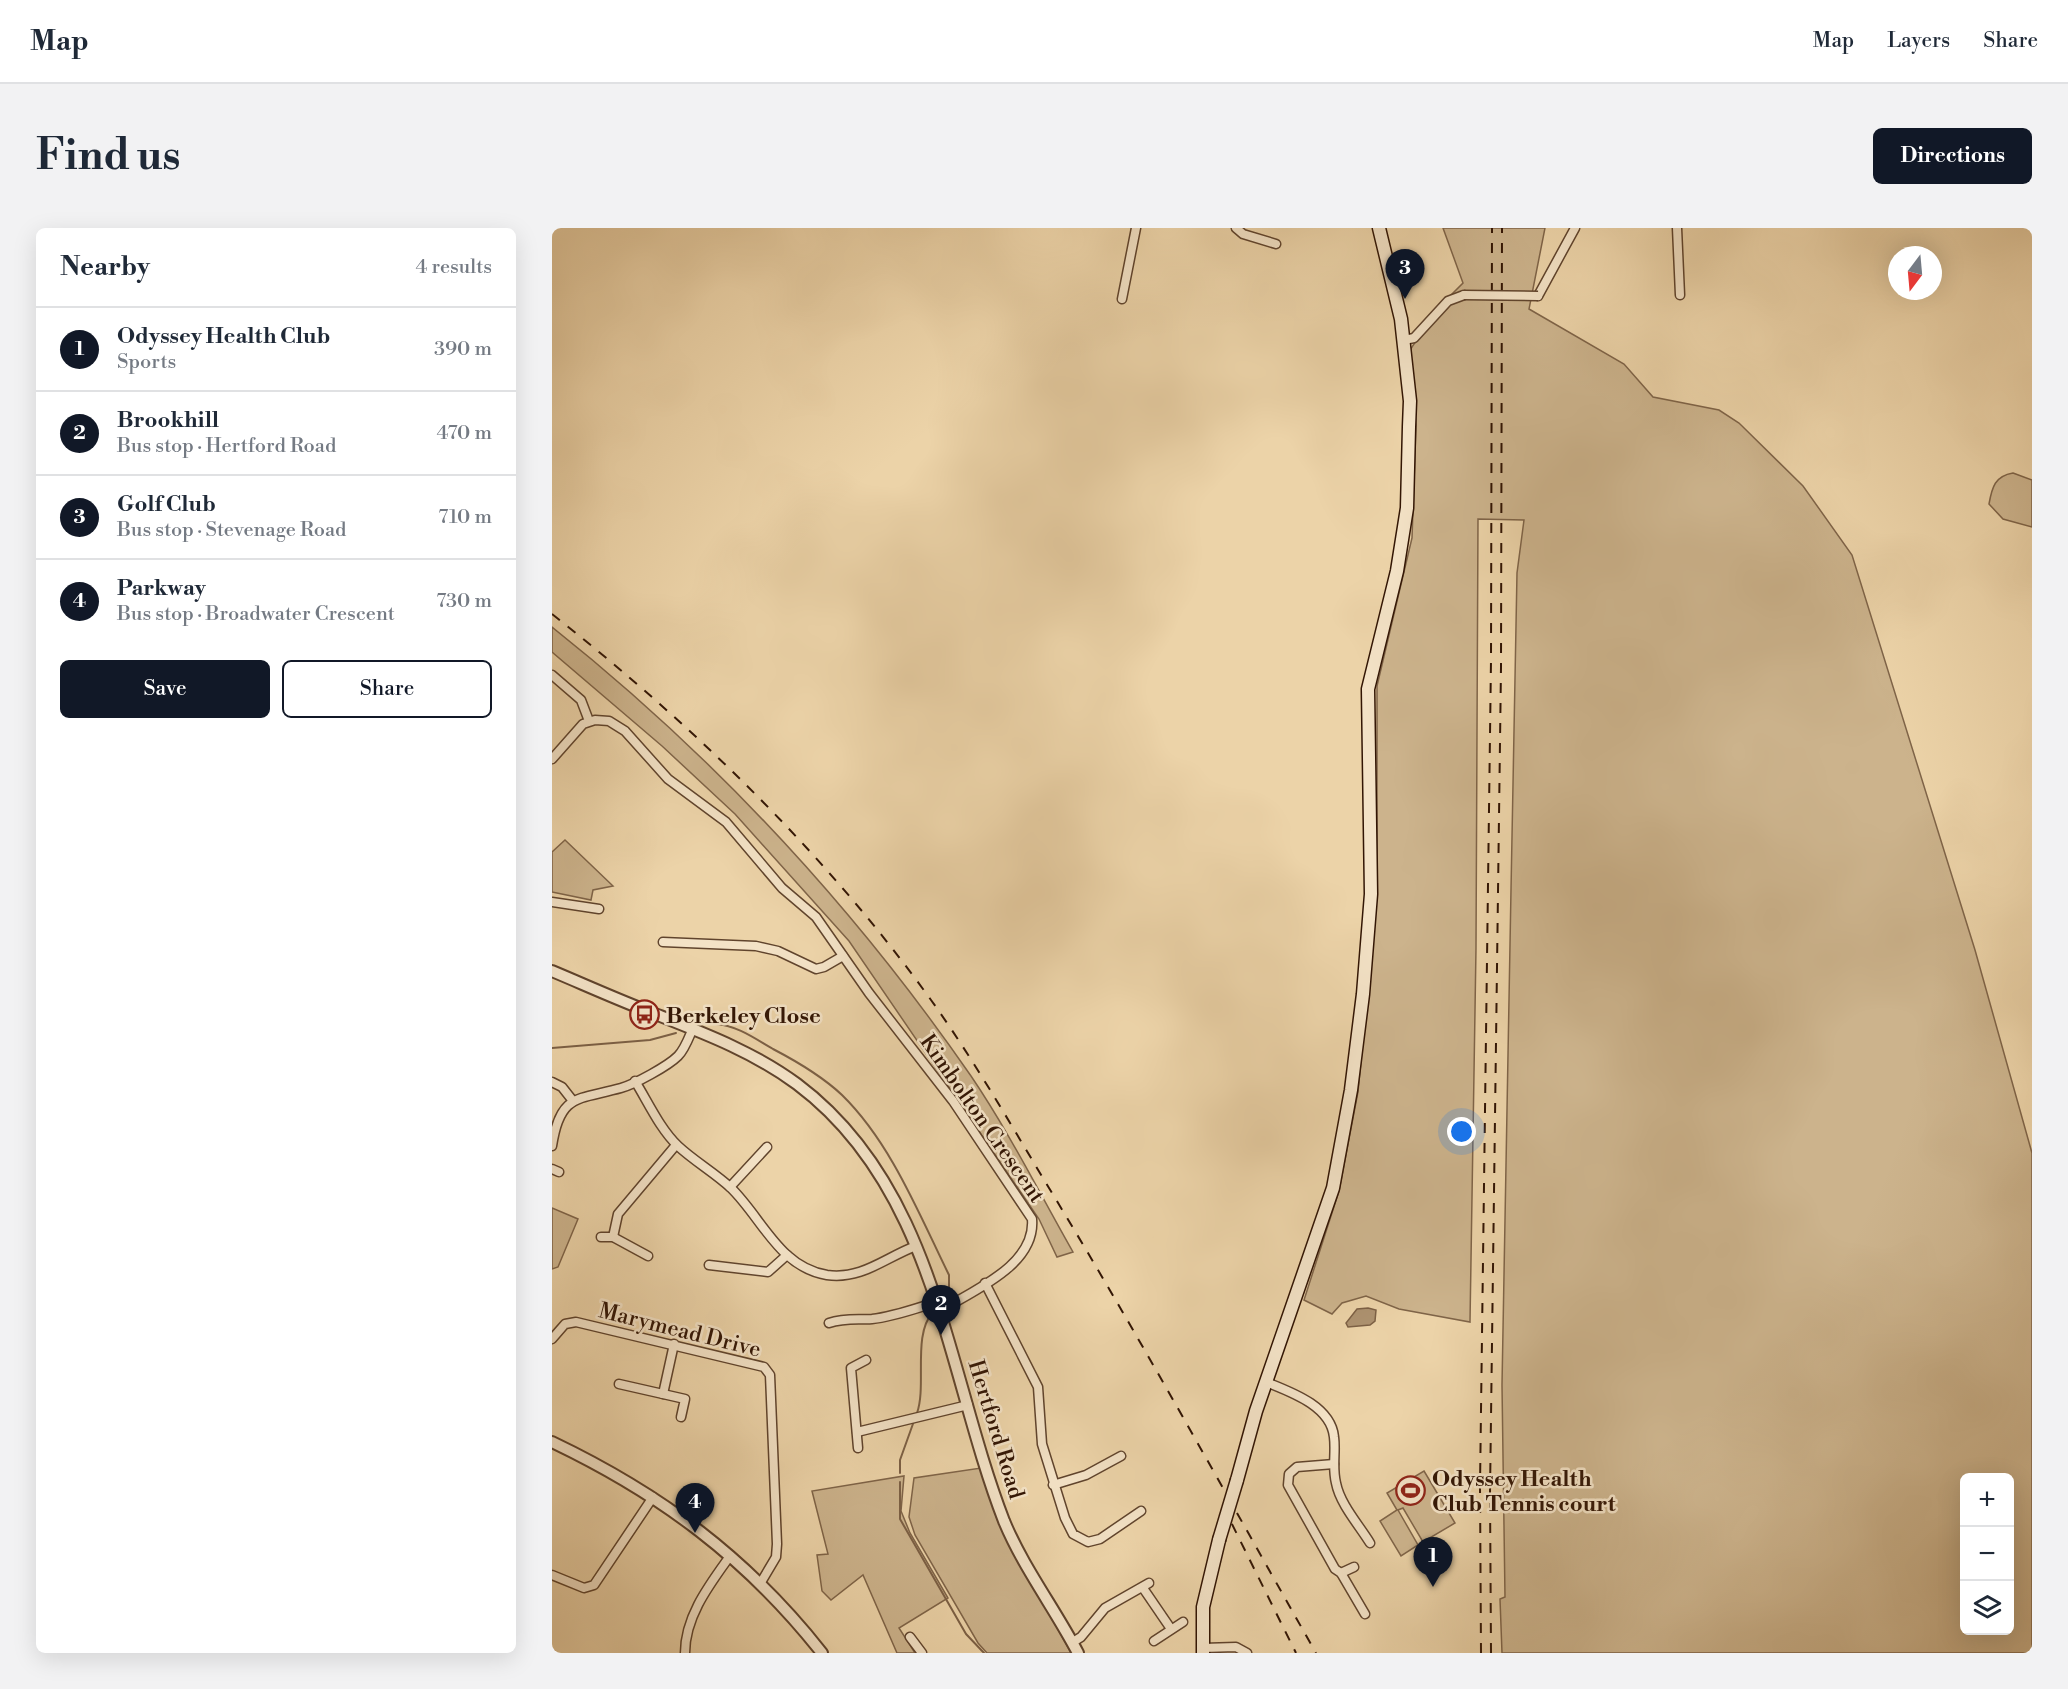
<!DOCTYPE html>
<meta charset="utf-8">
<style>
body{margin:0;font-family:"Libre Bodoni",serif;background:#f2f2f3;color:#1f2937}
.controls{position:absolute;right:18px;bottom:18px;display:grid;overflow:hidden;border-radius:9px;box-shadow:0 6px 24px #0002}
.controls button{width:54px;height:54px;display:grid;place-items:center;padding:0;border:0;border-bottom:2px solid #e0e1e3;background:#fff;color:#1f2937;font:30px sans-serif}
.compass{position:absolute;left:1336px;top:18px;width:54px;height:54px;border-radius:50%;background:#fff;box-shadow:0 6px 24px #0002;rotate:196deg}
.you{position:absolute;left:910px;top:904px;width:21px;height:21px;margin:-15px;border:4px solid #fff;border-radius:50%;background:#1a73e8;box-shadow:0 0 0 9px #1a73e833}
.badge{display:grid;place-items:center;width:39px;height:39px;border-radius:50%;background:#111827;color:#fff;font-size:20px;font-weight:700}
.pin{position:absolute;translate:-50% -50px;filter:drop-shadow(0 2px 3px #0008)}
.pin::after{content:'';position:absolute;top:32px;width:21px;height:18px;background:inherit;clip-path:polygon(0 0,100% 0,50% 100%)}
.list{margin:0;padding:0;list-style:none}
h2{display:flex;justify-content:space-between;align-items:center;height:78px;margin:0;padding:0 24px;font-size:26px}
h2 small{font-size:20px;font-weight:400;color:#747a83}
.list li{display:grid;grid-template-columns:39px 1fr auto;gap:18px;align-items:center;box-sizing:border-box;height:84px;padding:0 24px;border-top:2px solid #e0e1e3}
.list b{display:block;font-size:22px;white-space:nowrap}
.list p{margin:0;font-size:20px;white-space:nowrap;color:#747a83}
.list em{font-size:20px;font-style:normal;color:#747a83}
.actions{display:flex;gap:12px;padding:18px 24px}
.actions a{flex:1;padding:14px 0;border:2px solid #111827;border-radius:9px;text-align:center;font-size:21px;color:#111827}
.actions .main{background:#111827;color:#fff}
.icon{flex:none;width:33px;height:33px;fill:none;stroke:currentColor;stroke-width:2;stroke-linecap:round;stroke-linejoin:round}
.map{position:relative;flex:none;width:1480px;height:1425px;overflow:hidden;border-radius:9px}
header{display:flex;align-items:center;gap:36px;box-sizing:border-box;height:84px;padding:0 30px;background:#fff;border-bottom:2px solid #e0e1e3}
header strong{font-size:28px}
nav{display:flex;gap:33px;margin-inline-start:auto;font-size:21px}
.intro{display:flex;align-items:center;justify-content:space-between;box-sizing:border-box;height:144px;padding:0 36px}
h1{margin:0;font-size:42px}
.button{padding:15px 27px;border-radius:9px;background:#111827;color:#fff;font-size:21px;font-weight:700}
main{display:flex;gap:36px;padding:0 36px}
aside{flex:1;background:#fff;border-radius:9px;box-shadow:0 6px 24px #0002}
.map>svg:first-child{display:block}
.green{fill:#ccb38c;stroke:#7f6448;stroke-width:1.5;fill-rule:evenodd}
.water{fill:#ad9270;stroke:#7c6045;stroke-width:1.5}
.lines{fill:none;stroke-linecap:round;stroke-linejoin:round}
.stream{stroke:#7c6045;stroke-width:2}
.minor-casing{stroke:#60442d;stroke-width:11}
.tertiary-casing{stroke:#60442d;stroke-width:14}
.secondary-casing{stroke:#321504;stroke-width:15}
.minor{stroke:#f3e2c6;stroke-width:8}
.tertiary{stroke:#f3e2c6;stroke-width:10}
.secondary{stroke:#f3e2c6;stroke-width:12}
.rail{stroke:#321504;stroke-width:2;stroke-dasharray:10 10;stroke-linecap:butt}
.minor-bridge-casing{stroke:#60442d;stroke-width:11;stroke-linecap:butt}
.secondary-bridge-casing{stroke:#321504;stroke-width:15;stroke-linecap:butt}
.minor-bridge{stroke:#f3e2c6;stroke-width:8}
.secondary-bridge{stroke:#f3e2c6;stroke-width:12}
.labels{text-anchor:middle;stroke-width:5;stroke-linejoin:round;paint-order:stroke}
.poi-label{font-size:22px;font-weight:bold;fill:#321504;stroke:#f3e2c6;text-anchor:start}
.street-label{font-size:22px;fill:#321504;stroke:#f3e2c6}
</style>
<header>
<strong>Map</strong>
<nav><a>Map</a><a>Layers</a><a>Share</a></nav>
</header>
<div class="intro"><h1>Find us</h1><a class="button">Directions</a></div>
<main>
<aside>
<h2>Nearby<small>4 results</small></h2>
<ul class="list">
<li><span class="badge">1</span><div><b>Odyssey Health Club</b><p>Sports</p></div><em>390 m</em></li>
<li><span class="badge">2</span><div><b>Brookhill</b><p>Bus stop · Hertford Road</p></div><em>470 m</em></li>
<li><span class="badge">3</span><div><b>Golf Club</b><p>Bus stop · Stevenage Road</p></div><em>710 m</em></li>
<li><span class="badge">4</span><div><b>Parkway</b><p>Bus stop · Broadwater Crescent</p></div><em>730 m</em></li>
</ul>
<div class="actions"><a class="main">Save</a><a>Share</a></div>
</aside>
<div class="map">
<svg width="1480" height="1425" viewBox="0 0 1480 1425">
<rect width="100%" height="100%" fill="#ecd3a8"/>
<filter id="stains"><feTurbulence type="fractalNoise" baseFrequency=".00333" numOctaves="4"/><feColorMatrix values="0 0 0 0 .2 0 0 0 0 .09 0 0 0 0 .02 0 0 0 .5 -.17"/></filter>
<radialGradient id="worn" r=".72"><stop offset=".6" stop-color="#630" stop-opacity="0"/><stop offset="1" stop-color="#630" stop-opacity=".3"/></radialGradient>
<!-- green -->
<g class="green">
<path d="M891 0H993L977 81 1072 136 1101 169 1167 182 1187 195 1251 258 1300 327 1423 722 1480 925V1425H950L948 1371 953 1369 950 1157 959 662 965 345 972 292 926 291 924 720 918 1094 847 1081 814 1068 790 1075 780 1086 752 1072 787 963 806 864 825 667V458L860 310 864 197 858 122 886 80 911 55ZM1412 1250H1458V1402H1412Z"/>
<path d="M1461 245 1480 252V299L1451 291 1437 276C1440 259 1443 248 1461 245Z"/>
<path d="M0 399C161 527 302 679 419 848 457 904 488 966 521 1024L505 1029 487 991 297 713 183 586 110 518 0 424Z"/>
<polygon points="13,612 61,658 41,662 39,672 0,664 0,624"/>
<polygon points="0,980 26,991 6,1039 0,1041"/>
<polygon points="429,1240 445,1291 519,1425 435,1425 426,1415 363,1307 357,1289 362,1250"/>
<polygon points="872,1243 903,1295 871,1314 851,1280 846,1282 866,1317 849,1328 828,1293 845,1282 835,1265"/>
<polygon points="352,1248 349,1283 358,1305 396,1370 347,1400 363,1425 345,1425 311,1347 279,1372 270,1363 265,1327 276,1326 260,1263"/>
</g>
<!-- water -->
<polygon class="water" points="816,1080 824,1082 823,1093 818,1097 796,1099 794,1095 805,1081"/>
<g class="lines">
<!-- stream -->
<g class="stream">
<path d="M164 796C186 798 202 810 221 821 244 833 271 849 290 867 339 915 367 986 397 1047V1063L394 1070"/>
<polyline points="0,820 98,812 124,805"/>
<path d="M365 1185C375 1157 360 1107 381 1084"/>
<polyline points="348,1245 348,1232 362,1193"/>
<polyline points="348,1254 348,1291 414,1406 432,1425"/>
</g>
<defs>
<g id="minor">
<polyline points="684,0 691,6 724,16"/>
<polyline points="1125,0 1128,67"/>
<polyline points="986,68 1023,0"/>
<polyline points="570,71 584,0"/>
<polyline points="852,112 862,110 896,73 912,67"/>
<polyline points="0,447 29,472 37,493"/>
<path d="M0 531 31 496 43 492 57 493 73 503 116 551 174 594 230 660 264 689 317 765 401 873 480 991C484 1037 422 1062 388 1083"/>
<polyline points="0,674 47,681"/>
<polyline points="111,714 204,718 226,723 264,741 272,739 291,728"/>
<path d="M83 853C96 874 108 901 126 918 142 933 163 945 179 960 210 990 227 1039 275 1047 310 1052 334 1029 364 1018"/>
<polyline points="0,854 10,859 21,873"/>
<path d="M0 918C8 865 26 872 69 860 83 856 116 838 126 828 133 821 137 809 141 800"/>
<polyline points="0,941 7,944"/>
<polyline points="178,959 215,919"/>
<polyline points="49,1009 61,1009 96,1028"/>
<polyline points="61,1009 66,986 124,917"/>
<polyline points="157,1037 216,1044 235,1027"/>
<polyline points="433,1055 486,1159 490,1216 513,1290 521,1306 536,1314 548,1311 589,1283"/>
<path d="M277 1095C292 1090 305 1092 320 1091 341 1089 365 1080 385 1074"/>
<polyline points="0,1111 13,1096 24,1094 212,1139 218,1147 225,1316 224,1329 208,1356"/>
<path d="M714 1154C739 1164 779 1178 782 1209 784 1224 780 1239 784 1255 788 1276 807 1297 818 1315"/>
<polyline points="67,1156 133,1171 129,1189"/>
<polyline points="111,1166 122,1116"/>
<polyline points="305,1204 416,1177"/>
<polyline points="306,1220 299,1140 314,1132"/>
<polyline points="782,1236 745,1239 737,1246 736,1257 783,1341 789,1345 813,1386"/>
<polyline points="501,1257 534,1247 569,1228"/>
<polyline points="789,1345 802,1339"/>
<polyline points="0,1347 32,1360 42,1357 101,1269"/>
<polyline points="591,1360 619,1401"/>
<polyline points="358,1409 370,1425"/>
<polyline points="602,1413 631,1394"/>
<polyline points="521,1414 529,1409 553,1380 597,1355"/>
<polyline points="651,1420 684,1419 695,1425"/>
<path d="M133 1425C133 1388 158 1356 178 1328"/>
</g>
<g id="tertiary">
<path d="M0 743C31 756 62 770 93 782 146 803 199 822 245 856 384 960 394 1143 452 1293 471 1339 503 1381 526 1425"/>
<path d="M0 1214C109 1266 195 1330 270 1425"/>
</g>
<g id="secondary">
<polyline points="685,1252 704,1183 781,960 799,862 811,766 819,666 816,461 845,343 855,280 857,199 858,173 849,91 827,0"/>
<polyline points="651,1425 651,1379 667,1312"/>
</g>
</defs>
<!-- minor casing -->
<use href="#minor" class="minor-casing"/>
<!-- tertiary casing -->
<use href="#tertiary" class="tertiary-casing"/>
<!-- secondary casing -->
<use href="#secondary" class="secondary-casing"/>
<!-- minor -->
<use href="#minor" class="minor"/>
<!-- tertiary -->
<use href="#tertiary" class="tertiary"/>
<!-- secondary -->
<use href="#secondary" class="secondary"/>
<!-- rail -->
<g class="rail">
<path d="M0 386C142 498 273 625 379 772 422 832 459 897 497 960 590 1113 676 1270 764 1425"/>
<polyline points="671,1278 744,1425"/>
<polyline points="929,1425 928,1258 939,432 940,0"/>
<polyline points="939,1425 938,1265 949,439 950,0"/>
</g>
<defs>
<polyline id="minor-bridge" points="912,67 986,68"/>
<polyline id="secondary-bridge" points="667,1312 685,1252"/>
</defs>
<!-- minor-bridge casing -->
<use href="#minor-bridge" class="minor-bridge-casing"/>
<!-- secondary-bridge casing -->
<use href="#secondary-bridge" class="secondary-bridge-casing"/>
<!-- minor-bridge -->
<use href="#minor-bridge" class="minor-bridge"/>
<!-- secondary-bridge -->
<use href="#secondary-bridge" class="secondary-bridge"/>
</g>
<!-- icons -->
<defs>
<symbol id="bus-ring" viewBox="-11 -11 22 22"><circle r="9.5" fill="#f3e2c6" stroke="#8f2418" stroke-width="1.5"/><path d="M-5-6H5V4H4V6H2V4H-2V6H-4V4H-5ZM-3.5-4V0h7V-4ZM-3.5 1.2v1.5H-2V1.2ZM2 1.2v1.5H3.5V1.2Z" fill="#8f2418"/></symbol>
<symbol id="stadium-ring" viewBox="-11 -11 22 22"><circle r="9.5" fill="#f3e2c6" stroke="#8f2418" stroke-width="1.5"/><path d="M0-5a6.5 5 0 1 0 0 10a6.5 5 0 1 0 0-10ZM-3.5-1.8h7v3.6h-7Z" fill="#8f2418"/></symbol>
</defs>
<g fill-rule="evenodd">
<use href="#bus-ring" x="76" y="770" width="33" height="33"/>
<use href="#stadium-ring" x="842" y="1246" width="33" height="33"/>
</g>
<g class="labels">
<!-- poi labels -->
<g class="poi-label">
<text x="114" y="795">Berkeley Close</text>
<text x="880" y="1258">Odyssey Health<tspan x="880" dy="25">Club Tennis court</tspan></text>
</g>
<!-- street labels -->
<g class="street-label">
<text transform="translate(431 890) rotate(55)" y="8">Kimbolton Crescent</text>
<text transform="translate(128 1101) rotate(14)" y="8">Marymead Drive</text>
<text transform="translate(445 1201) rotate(73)" y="8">Hertford Road</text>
</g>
</g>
<rect width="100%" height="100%" filter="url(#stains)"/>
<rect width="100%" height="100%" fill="url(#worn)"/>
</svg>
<div class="controls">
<button>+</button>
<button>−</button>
<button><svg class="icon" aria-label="layers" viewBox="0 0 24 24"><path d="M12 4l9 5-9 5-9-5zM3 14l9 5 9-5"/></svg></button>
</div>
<svg class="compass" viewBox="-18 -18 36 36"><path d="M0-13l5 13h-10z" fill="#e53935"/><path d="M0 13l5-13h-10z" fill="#747a83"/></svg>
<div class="you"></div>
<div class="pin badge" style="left:881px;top:1359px">1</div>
<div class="pin badge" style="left:389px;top:1107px">2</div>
<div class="pin badge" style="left:853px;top:71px">3</div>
<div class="pin badge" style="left:143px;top:1305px">4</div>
</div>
</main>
